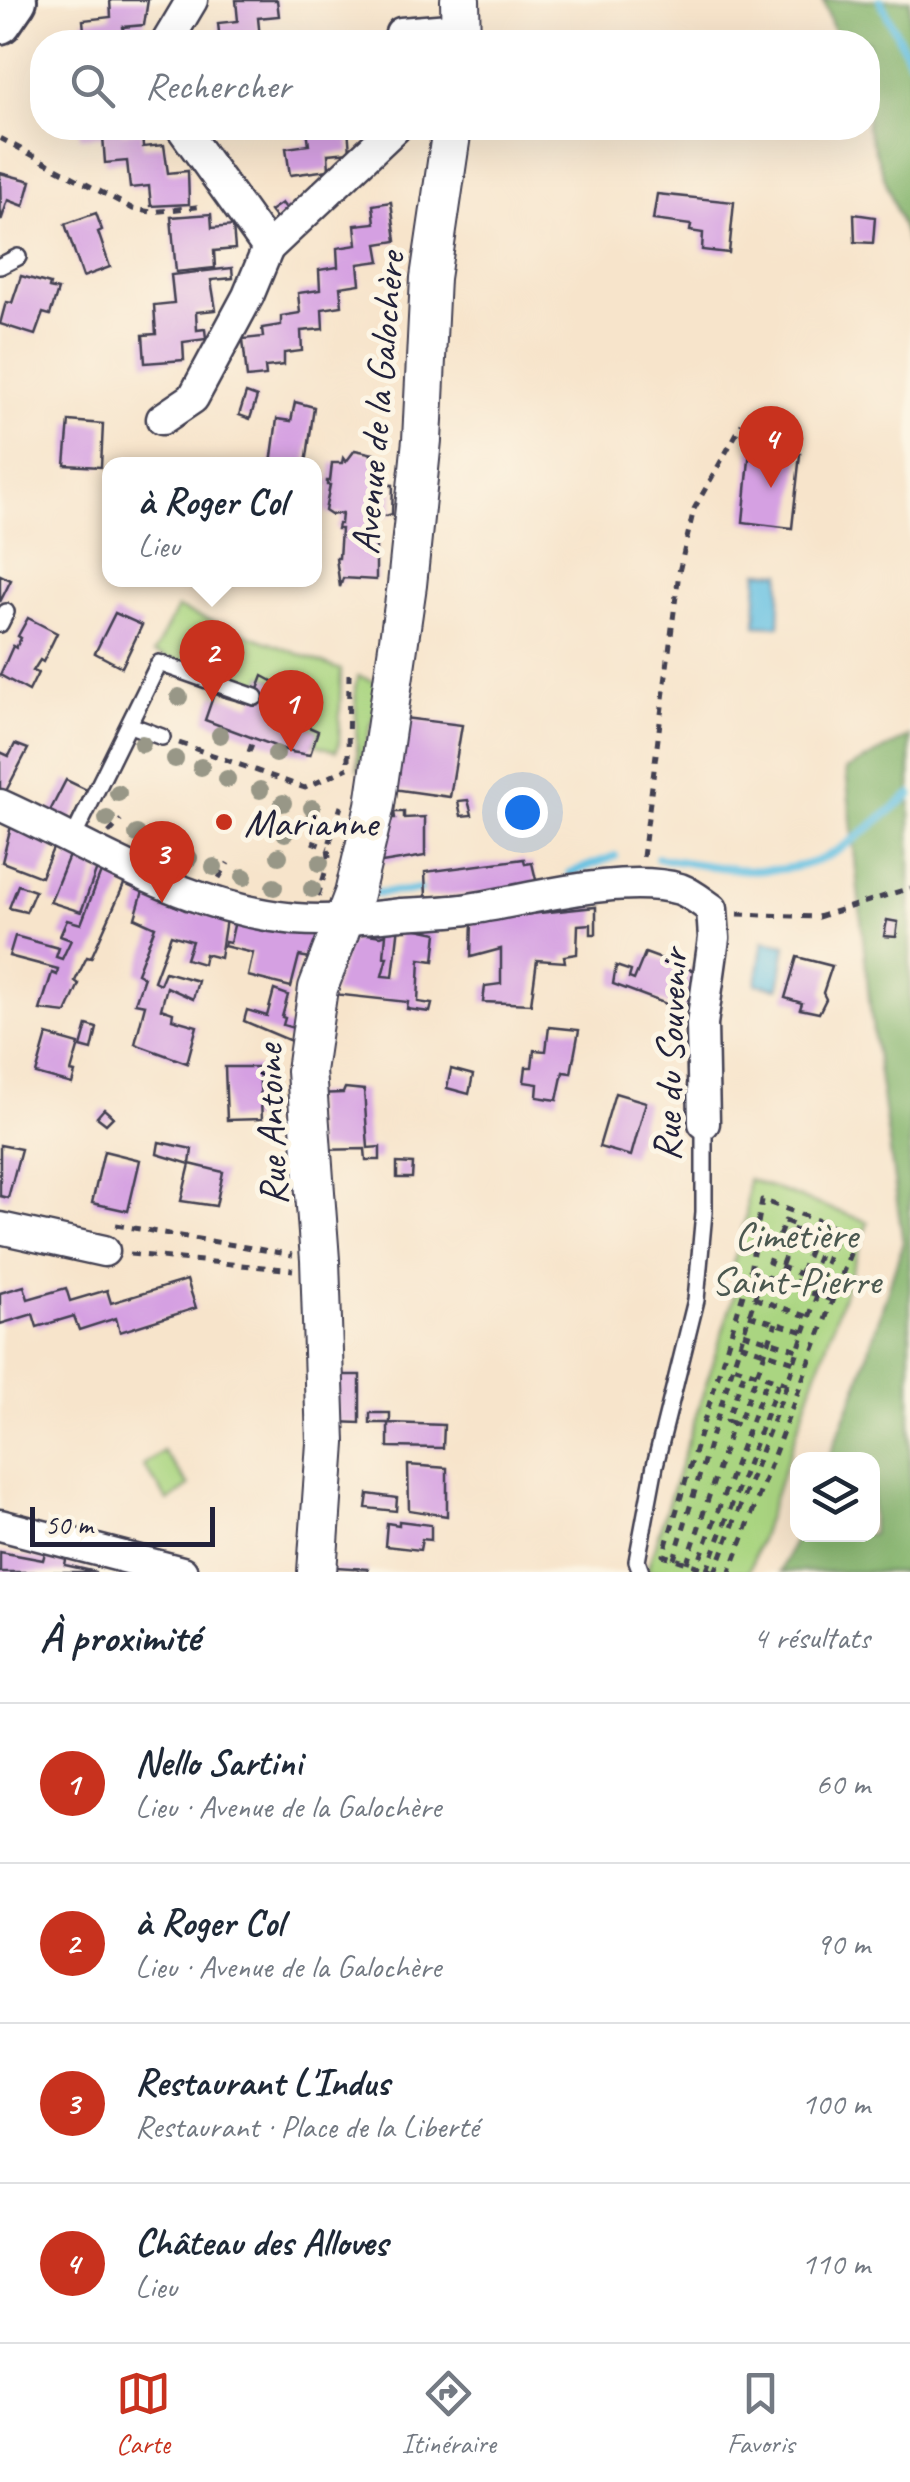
<!DOCTYPE html>
<html lang="fr">
<meta charset="utf-8">
<style>
body{margin:0;font-family:Caveat,sans-serif;background:#f6f6f7;color:#1f2937}
.controls{position:absolute;right:30px;bottom:30px;display:grid;overflow:hidden;border-radius:20px;box-shadow:0 10px 40px #0002}
.controls button{width:90px;height:90px;display:grid;place-items:center;padding:0;border:0;border-bottom:2px solid #e0e1e3;background:#fff;color:#1f2937;font:50px sans-serif}
.scale{position:absolute;left:30px;bottom:25px;width:185px;box-sizing:border-box;padding-left:10px;border:5px solid #22223b;border-top:0;font-size:28px;line-height:35px;white-space:nowrap;color:#22223b;-webkit-text-stroke:8px #fcf5e5;paint-order:stroke}
.you{position:absolute;left:522px;top:812px;width:35px;height:35px;margin:-25px;border:8px solid #fff;border-radius:50%;background:#1a73e8;box-shadow:0 0 0 15px #1a73e833}
.badge{display:grid;place-items:center;width:65px;height:65px;border-radius:50%;background:#c8321e;color:#fff;font-size:32px;font-weight:700}
.pin{position:absolute;translate:-50% -82px;filter:drop-shadow(0 2px 5px #0008)}
.pin::after{content:'';position:absolute;top:52px;width:35px;height:30px;background:inherit;clip-path:polygon(0 0,100% 0,50% 100%)}
.popup{position:absolute;left:102px;top:457px;width:220px;height:130px;box-sizing:border-box;display:grid;place-content:center;border-radius:20px;background:#fff;filter:drop-shadow(0 2px 8px #0005);font-size:32px;white-space:nowrap;color:#747a83}
.popup b{font-size:38px;color:#1f2937}
.popup::after{content:'';position:absolute;left:50%;top:100%;margin-left:-20px;border:20px solid transparent;border-top-color:#fff}
.list{margin:0;padding:0;list-style:none}
h2{display:flex;justify-content:space-between;align-items:center;height:130px;margin:0;padding:0 40px;font-size:42px}
h2 small{font-size:32px;font-weight:400;color:#747a83}
.list li{display:grid;grid-template-columns:65px 1fr auto;gap:30px;align-items:center;box-sizing:border-box;height:160px;padding:0 40px;border-top:2px solid #e0e1e3}
.list b{display:block;font-size:38px;white-space:nowrap}
.list p{margin:0;font-size:32px;white-space:nowrap;color:#747a83}
.list em{font-size:32px;font-style:normal;color:#747a83}
.icon{flex:none;width:55px;height:55px;fill:none;stroke:currentColor;stroke-width:2;stroke-linecap:round;stroke-linejoin:round}
.map{position:relative;flex:none;width:910px;height:1572px;overflow:hidden}
.search{position:absolute;background:#fff;box-shadow:0 10px 40px #0002;left:30px;right:30px;top:30px;height:110px;display:flex;align-items:center;gap:25px;box-sizing:border-box;padding:0 35px;border-radius:40px;color:#747a83;font-size:38px}
.sheet{height:770px;background:#fff}
nav{display:flex;justify-content:space-around;align-items:center;box-sizing:border-box;height:140px;border-top:2px solid #e0e1e3;background:#fff;font-size:28px;color:#747a83}
nav a{display:grid;justify-items:center;gap:5px}
nav .on{color:#c8321e}
.map>svg:first-child{display:block}
.green{fill:#aad581;stroke:#667c5e;stroke-width:2.5}
.forest{fill:#87b66f;stroke:#546c55;stroke-width:2.5}
.water{fill:#64c0e2;stroke:#43718e;stroke-width:2.5}
.lines{fill:none;stroke-linecap:round;stroke-linejoin:round}
.stream{stroke:#64c0e2;stroke-width:8}
.building{fill:#d5a0e2}
.service-casing{stroke:#423f51;stroke-width:20}
.minor-casing{stroke:#423f51;stroke-width:35}
.tertiary-casing{stroke:#423f51;stroke-width:42}
.secondary-casing{stroke:#423f51;stroke-width:48}
.path{stroke:#423f51;stroke-width:5;stroke-dasharray:8 8;stroke-linecap:butt}
.service{stroke:#fff;stroke-width:15}
.minor{stroke:#fff;stroke-width:30}
.tertiary{stroke:#fff;stroke-width:38}
.secondary{stroke:#fff;stroke-width:42}
.tree{fill:#989787}
.poi-dot{fill:#c8321e;stroke:#fcf5e5;stroke-width:4}
.labels{text-anchor:middle;stroke-width:10;stroke-linejoin:round;paint-order:stroke}
.street-label{font-size:40px;fill:#22223b;stroke:#fcf5e5}
.poi-label{font-size:40px;fill:#22223b;stroke:#fcf5e5;text-anchor:start}
.park-label{font-size:40px;fill:#4b5850;stroke:#fcf5e5}
</style>
<div class="map">
<svg width="910" height="1572" viewBox="0 0 910 1572">
<rect width="100%" height="100%" fill="#fcf5e5"/>
<filter id="ink" filterUnits="userSpaceOnUse"><feTurbulence type="fractalNoise" baseFrequency=".01" numOctaves="2"/><feDisplacementMap in="SourceGraphic" scale="20" xChannelSelector="R" yChannelSelector="G"/><feConvolveMatrix kernelMatrix="1 2 1 2 8 2 1 2 1" color-interpolation-filters="sRGB"/></filter>
<filter id="wash" filterUnits="userSpaceOnUse"><feTurbulence type="fractalNoise" baseFrequency=".0048" numOctaves="4" result="noise"/><feDisplacementMap in="SourceGraphic" scale="40" xChannelSelector="R" yChannelSelector="G"/><feGaussianBlur stdDeviation="2.25" result="paint"/><feColorMatrix in="noise" values="0 0 0 0 0 0 0 0 0 0 0 0 0 0 0 0 0 1.4 0 .05"/><feComposite in="paint" operator="in"/></filter>
<g filter="url(#wash)">
<rect width="100%" height="100%" fill="#f7e4cb"/>
<!-- green -->
<g class="green">
<polygon points="177,608 341,670 339,745 336,751 314,744 318,731 281,715 289,690 275,685 276,681 263,676 257,690 154,653"/>
<polygon points="358,676 383,684 358,772 355,687"/>
<polygon points="748,1179 868,1222 749,1572 653,1572 647,1570 739,1280 730,1275 746,1217"/>
<polygon points="163,1451 189,1486 168,1501 143,1465"/>
</g>
<!-- forest -->
<g class="forest">
<polygon points="823,0 910,0 910,266 910,250 867,128 868,42 838,42"/>
<polygon points="910,736 910,1572 781,1572 797,1533 872,1534 872,1460 828,1459 856,1390 903,1243 871,1017 846,770"/>
</g>
<!-- water -->
<g class="water">
<polygon points="758,572 781,573 779,626 756,625"/>
<polygon points="763,941 786,945 779,988 756,984"/>
</g>
<g class="lines">
<!-- stream -->
<g class="stream">
<polyline points="880,0 910,61"/>
<path d="M658 858C712 866 777 882 828 856 857 840 884 815 910 795"/>
<polyline points="570,873 615,856"/>
<polyline points="377,893 420,890"/>
</g>
</g>
<g id="blocks">
<!-- building -->
<g class="building">
<polygon points="110,0 148,0 144,25 123,27 124,42 85,42 83,20 111,17"/>
<polygon points="236,0 277,0 279,16 258,18 260,38 220,42 218,23 238,21"/>
<polygon points="79,128 120,128 121,133 142,131 143,147 164,145 168,173 188,171 189,204 151,206 149,186 130,188 127,161 105,163 103,136 80,138"/>
<polygon points="307,128 348,128 350,152 328,154 329,170 290,175 286,148 309,145"/>
<polygon points="0,173 31,181 24,206 8,200 1,221"/>
<polygon points="657,194 734,202 729,253 702,250 703,233 690,231 691,225 653,220"/>
<polygon points="391,202 396,241 377,244 380,261 358,264 360,284 340,287 342,306 322,309 323,329 301,331 302,351 284,353 284,365 265,367 266,376 247,378 243,339 263,337 262,328 281,325 281,316 300,313 298,293 320,290 319,270 338,267 337,248 357,245 355,225 375,223 373,205"/>
<polygon points="282,203 289,212 277,220 270,211"/>
<polygon points="96,213 102,230 98,232 110,267 83,277 65,224"/>
<polygon points="211,214 212,228 233,226 235,249 214,251 215,268 176,272 171,217"/>
<polygon points="854,214 875,217 873,243 855,242"/>
<polygon points="232,268 233,278 211,280 216,310 196,312 197,330 205,329 206,339 183,342 184,360 145,363 143,335 156,334 154,305 174,303 171,275"/>
<polygon points="21,276 50,284 49,288 58,290 50,315 43,313 35,335 0,324 6,302 12,303"/>
<polygon points="246,393 257,397 250,419 239,415"/>
<polygon points="295,402 314,407 306,464 271,464 277,419 291,421"/>
<polygon points="69,421 103,424 101,467 65,465"/>
<polygon points="767,448 781,453 783,449 793,450 794,454 800,454 792,528 743,522 750,449 764,451"/>
<polygon points="355,450 374,454 371,455 378,465 376,484 393,485 392,514 386,516 376,513 376,580 343,578 340,587 336,558 339,558 341,529 337,529 338,524 341,524 342,513 331,515 325,511 330,485 327,485 327,481 330,481 332,463 342,463 343,458 346,462"/>
<polygon points="0,575 11,580 0,602"/>
<polygon points="115,613 142,625 122,667 95,653"/>
<polygon points="28,618 57,633 43,662 40,660 33,671 38,673 29,691 0,675 13,646 16,648 21,638 18,636"/>
<polygon points="263,676 289,690 281,715 318,731 310,755 291,752 205,720 214,694 252,705"/>
<polygon points="404,718 462,725 450,797 393,789"/>
<polygon points="15,744 28,749 6,791 0,789 0,752 9,756"/>
<polygon points="66,780 87,790 70,824 49,813"/>
<polygon points="468,800 472,815 461,816 458,801"/>
<polygon points="394,812 404,812 404,818 425,817 425,856 382,863 386,818 395,818"/>
<polygon points="11,826 54,846 41,877 2,862"/>
<polygon points="70,853 98,866 81,912 50,902"/>
<polygon points="524,859 525,864 532,863 537,884 481,893 426,897 425,872"/>
<polygon points="101,872 125,882 91,958 87,957 75,981 79,984 66,1013 40,1010 52,973 57,975 58,969 9,956 15,936 59,948 56,957 62,959 71,940 60,936 67,920 81,924"/>
<polygon points="18,885 35,891 26,912 9,908"/>
<polygon points="143,891 185,910 226,919 220,958 205,954 203,964 186,959 192,941 171,935 154,981 160,984 165,972 198,981 193,999 167,987 161,1009 173,1013 172,1019 197,1026 187,1063 135,1044 145,1005 135,1003 144,977 137,973 155,927 135,918"/>
<polygon points="596,907 596,934 591,934 591,924 578,925 577,954 564,956 565,962 537,960 531,1004 483,1002 485,986 501,984 501,949 471,957 472,920"/>
<polygon points="887,920 898,922 896,937 884,936"/>
<polygon points="235,921 321,936 316,959 299,956 291,987 248,976 253,953 224,946 225,942 230,943"/>
<polygon points="399,925 437,933 434,961 420,959 418,1002 432,1004 430,1012 407,1009 408,1002 333,994 348,945 361,933 381,936 386,934 384,957 387,957 382,976 393,977"/>
<polygon points="645,953 697,972 685,1011 613,984 616,966 631,971 629,978 634,980"/>
<polygon points="797,957 832,966 823,993 826,999 819,1013 800,1009 802,1003 785,998"/>
<polygon points="274,990 288,995 282,1017 285,1018 283,1025 297,1029 298,1044 244,1021 247,1010 267,1016"/>
<polygon points="87,1025 97,1028 92,1050 81,1047"/>
<polygon points="549,1027 579,1030 571,1073 563,1072 557,1100 537,1097 538,1084 524,1082 526,1067 532,1067 534,1050 546,1051"/>
<polygon points="47,1035 79,1044 71,1072 75,1073 72,1084 36,1074"/>
<polygon points="225,1067 259,1067 262,1119 227,1120"/>
<polygon points="451,1069 473,1075 469,1094 447,1088"/>
<polygon points="345,1088 364,1090 368,1148 380,1147 380,1160 366,1160 365,1149 317,1150 313,1094 343,1093"/>
<polygon points="615,1093 646,1102 631,1156 599,1147"/>
<polygon points="104,1109 113,1117 106,1124 97,1117"/>
<polygon points="159,1142 192,1149 190,1164 223,1172 216,1206 181,1201 190,1164 157,1154"/>
<polygon points="0,1145 21,1149 8,1198 0,1196"/>
<polygon points="104,1151 140,1160 128,1211 92,1203"/>
<polygon points="397,1163 413,1164 412,1178 397,1178"/>
<polygon points="187,1280 196,1308 120,1332 116,1318 79,1330 74,1316 37,1327 33,1314 0,1324 0,1293 24,1286 28,1299 66,1288 70,1301 107,1290 111,1303"/>
<polygon points="335,1375 360,1375 360,1423 336,1422"/>
<polygon points="370,1413 390,1413 390,1423 444,1425 443,1448 388,1447 388,1423 370,1423"/>
<polygon points="408,1465 447,1468 447,1516 409,1510"/>
<polygon points="368,1494 397,1498 396,1511 366,1508"/>
<polygon points="399,1521 431,1525 431,1540 422,1539 420,1550 385,1546 387,1523 399,1525"/>
<polygon points="46,1549 67,1554 65,1565 96,1572 0,1572 0,1552 43,1560"/>
<polygon points="335,1567 368,1569 368,1572 334,1572"/>
</g>
</g>
</g>
<g filter="url(#ink)">
<use href="#blocks" fill-opacity="0" stroke="#423f51" stroke-width="2.5"/>
<g class="lines">
<defs>
<g id="service">
<polyline points="0,266 18,257"/>
<polyline points="0,624 6,612"/>
<polyline points="130,725 162,737"/>
<polyline points="73,838 159,663 255,697"/>
<polyline points="641,1572 637,1561 655,1465 696,1300 704,1212 704,1123"/>
</g>
<g id="minor">
<polyline points="167,42 192,0"/>
<polyline points="401,42 401,33 461,28"/>
<polyline points="182,128 268,248 395,128"/>
<polyline points="162,419 193,398 248,296 268,248"/>
<path d="M0 805C100 850 183 908 295 919 331 922 365 918 401 914 424 913 447 912 469 909 529 900 622 873 680 889 691 893 702 902 712 909L714 938 702 1024 704 1123"/>
<polyline points="0,1228 104,1251"/>
<polyline points="0,1525 182,1572"/>
</g>
<g id="tertiary">
<polyline points="460,0 461,42"/>
<polyline points="317,1572 326,1443 320,1260 306,1071 318,988 354,894 375,805 407,585 422,440 430,278 452,128"/>
</g>
<polyline id="secondary" points="0,22 15,0"/>
</defs>
<!-- service casing -->
<use href="#service" class="service-casing"/>
<!-- minor casing -->
<use href="#minor" class="minor-casing"/>
<!-- tertiary casing -->
<use href="#tertiary" class="tertiary-casing"/>
<!-- secondary casing -->
<use href="#secondary" class="secondary-casing"/>
<!-- path -->
<g class="path">
<polyline points="0,138 133,209 152,212 204,206"/>
<polyline points="179,743 305,788 348,768"/>
<polyline points="249,752 254,738"/>
<polyline points="348,761 349,674"/>
<polyline points="109,833 121,820"/>
<polyline points="312,842 328,848"/>
<polyline points="643,857 679,572 694,509 742,424"/>
<polyline points="329,858 328,848 341,806"/>
<polyline points="171,859 179,844"/>
<polyline points="219,878 228,863"/>
<polyline points="318,896 325,873"/>
<polyline points="738,914 818,917 910,888"/>
<polygon points="785,1221 826,1237 810,1278 769,1262"/>
<polyline points="116,1225 293,1255"/>
<polyline points="130,1254 293,1270"/>
<polyline points="750,1271 831,1300"/>
<polyline points="776,1280 796,1227"/>
<polyline points="795,1287 816,1234"/>
<polyline points="815,1294 839,1228"/>
<polyline points="754,1298 809,1317"/>
<polyline points="749,1315 804,1332 787,1384 733,1366 762,1275"/>
<polyline points="804,1332 817,1295"/>
<polyline points="743,1333 798,1350"/>
<polyline points="740,1344 794,1362"/>
<polyline points="733,1423 727,1421 745,1370"/>
<polyline points="674,1559 733,1366"/>
<polyline points="687,1563 733,1423 738,1425 776,1323"/>
<polyline points="707,1570 779,1381"/>
<polyline points="695,1572 768,1377"/>
<polyline points="715,1572 663,1555 750,1271 762,1200 857,1235 730,1572"/>
<polyline points="715,1572 787,1384"/>
</g>
<!-- service -->
<use href="#service" class="service"/>
<!-- minor -->
<use href="#minor" class="minor"/>
<!-- tertiary -->
<use href="#tertiary" class="tertiary"/>
<!-- secondary -->
<use href="#secondary" class="secondary"/>
</g>
<!-- trees -->
<g class="tree">
<circle cx="238" cy="656" r="9"/>
<circle cx="179" cy="697" r="9"/>
<circle cx="220" cy="735" r="9"/>
<circle cx="142" cy="744" r="9"/>
<circle cx="276" cy="754" r="9"/>
<circle cx="175" cy="759" r="9"/>
<circle cx="201" cy="767" r="9"/>
<circle cx="227" cy="779" r="9"/>
<circle cx="260" cy="790" r="9"/>
<circle cx="118" cy="793" r="9"/>
<circle cx="283" cy="803" r="9"/>
<circle cx="312" cy="808" r="9"/>
<circle cx="107" cy="819" r="9"/>
<circle cx="285" cy="833" r="9"/>
<circle cx="137" cy="834" r="9"/>
<circle cx="160" cy="849" r="9"/>
<circle cx="279" cy="856" r="9"/>
<circle cx="189" cy="858" r="9"/>
<circle cx="320" cy="863" r="9"/>
<circle cx="214" cy="867" r="9"/>
<circle cx="244" cy="877" r="9"/>
<circle cx="274" cy="887" r="9"/>
<circle cx="312" cy="889" r="9"/>
</g>
</g>
<!-- markers -->
<circle class="poi-dot" cx="224" cy="822" r="10"/>
<g class="labels">
<!-- street labels -->
<g class="street-label">
<text transform="translate(377 403) rotate(-85)" y="14">Avenue de la Galochère</text>
<text transform="translate(669 1055) rotate(-88)" y="14">Rue du Souvenir</text>
<text transform="translate(270 1125) rotate(-92)" y="14">Rue Antoine</text>
</g>
<!-- poi labels -->
<g class="poi-label">
<text x="244" y="836">Marianne</text>
</g>
<!-- park labels -->
<g class="park-label">
<text x="796" y="1248">Cimetière<tspan x="796" dy="46">Saint-Pierre</tspan></text>
</g>
</g>
</svg>
<div class="controls">
<button><svg class="icon" aria-label="layers" viewBox="0 0 24 24"><path d="M12 4l9 5-9 5-9-5zM3 14l9 5 9-5"/></svg></button>
</div>
<div class="scale">50 m</div>
<div class="you"></div>
<div class="pin badge" style="left:291px;top:752px">1</div>
<div class="pin badge" style="left:212px;top:702px">2</div>
<div class="popup"><b>à Roger Col</b>Lieu</div>
<div class="pin badge" style="left:162px;top:903px">3</div>
<div class="pin badge" style="left:771px;top:488px">4</div>
<div class="search"><svg class="icon" aria-label="search" viewBox="0 0 24 24"><circle cx="10" cy="10" r="6"/><path d="M15 15l6 6"/></svg>Rechercher</div>
</div>
<section class="sheet">
<h2>À proximité<small>4 résultats</small></h2>
<ul class="list">
<li><span class="badge">1</span><div><b>Nello Sartini</b><p>Lieu · Avenue de la Galochère</p></div><em>60 m</em></li>
<li><span class="badge">2</span><div><b>à Roger Col</b><p>Lieu · Avenue de la Galochère</p></div><em>90 m</em></li>
<li><span class="badge">3</span><div><b>Restaurant L'Indus</b><p>Restaurant · Place de la Liberté</p></div><em>100 m</em></li>
<li><span class="badge">4</span><div><b>Château des Alloves</b><p>Lieu</p></div><em>110 m</em></li>
</ul>
</section>
<nav>
<a class="on"><svg class="icon" aria-label="map" viewBox="0 0 24 24"><path d="M3 6l6-2 6 2 6-2v14l-6 2-6-2-6 2zM9 4v14M15 6v14"/></svg>Carte</a>
<a><svg class="icon" aria-label="directions" viewBox="0 0 24 24"><path d="M12 3l9 9-9 9-9-9zM9 14v-3h6M13 9l2 2-2 2"/></svg>Itinéraire</a>
<a><svg class="icon" aria-label="saved" viewBox="0 0 24 24"><path d="M7 4h10v16l-5-4-5 4z"/></svg>Favoris</a>
</nav>
